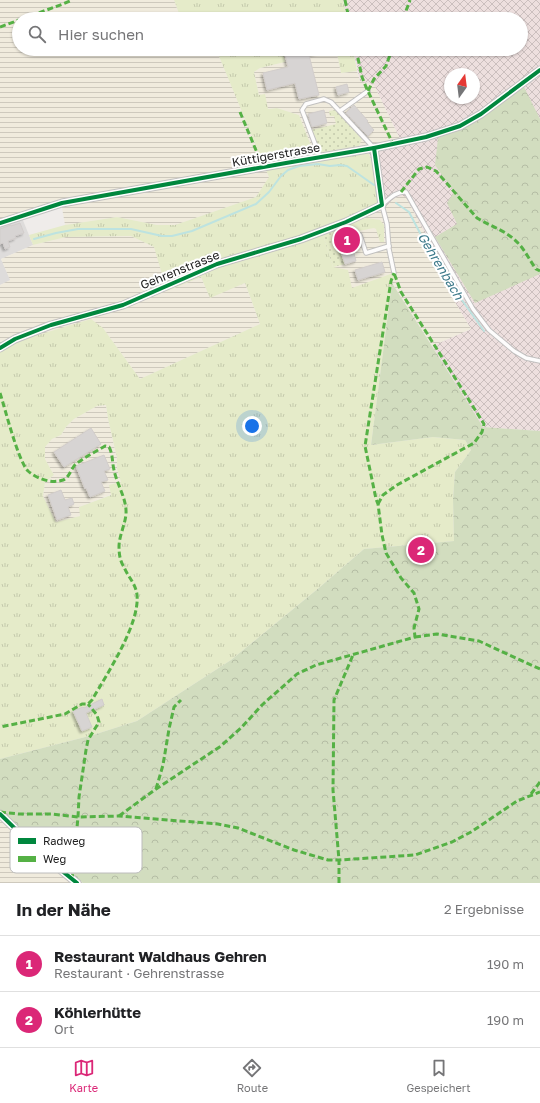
<!DOCTYPE html>
<html lang="de">
<meta charset="utf-8">
<style>
body{margin:0;font-family:"Golos Text",sans-serif;background:#f6f6f6;color:#202124}
.compass{position:absolute;left:444px;top:68px;width:36px;height:36px;border-radius:50%;background:#fff;box-shadow:0 1px 3px #0004;rotate:14deg}
.you{position:absolute;left:252px;top:426px;width:14px;height:14px;margin:-10px;border:3px solid #fff;border-radius:50%;background:#1a73e8;box-shadow:0 0 0 6px #1a73e833}
.badge{display:grid;place-items:center;width:26px;height:26px;border-radius:50%;background:#db2777;color:#fff;font-size:13px;font-weight:700}
.pin{position:absolute;translate:-50% -50%;border:2px solid #fff;box-shadow:0 1px 4px #0006}
.list{margin:0;padding:0;list-style:none}
h2{display:flex;justify-content:space-between;align-items:center;height:52px;margin:0;padding:0 16px;font-size:17px}
h2 small{font-size:13px;font-weight:400;color:#757577}
.list li{display:grid;grid-template-columns:26px 1fr auto;gap:12px;align-items:center;box-sizing:border-box;height:56px;padding:0 16px;border-top:1px solid #e0e0e0}
.list b{display:block;font-size:15px;white-space:nowrap}
.list p{margin:0;font-size:13px;white-space:nowrap;color:#757577}
.list em{font-size:13px;font-style:normal;color:#757577}
.icon{flex:none;width:22px;height:22px;fill:none;stroke:currentColor;stroke-width:2;stroke-linecap:round;stroke-linejoin:round}
.map{position:relative;flex:none;width:540px;height:883px;overflow:hidden}
.search{position:absolute;background:#fff;box-shadow:0 1px 3px #0004;left:12px;right:12px;top:12px;height:44px;display:flex;align-items:center;gap:10px;box-sizing:border-box;padding:0 14px;border-radius:22px;color:#757577;font-size:15px}
.sheet{height:164px;background:#fff}
nav{display:flex;justify-content:space-around;align-items:center;box-sizing:border-box;height:56px;border-top:1px solid #e0e0e0;background:#fff;font-size:11px;color:#757577}
nav a{display:grid;justify-items:center;gap:2px}
nav .on{color:#db2777}
.map>svg:first-child{display:block}
.residential{fill:#dedcdb}
.military{fill:url(#military-cross-hatch);fill-rule:evenodd}
.farmland{fill:url(#farmland-rules)}
.grass{fill:url(#grass-tufts);fill-rule:evenodd}
.forest{fill:url(#forest-crowns)}
.garden{fill:url(#garden-dots)}
.lines{fill:none;stroke-linecap:round;stroke-linejoin:round}
.stream{stroke:#bde3e0;stroke-width:2}
.building{fill:#d7d4d3;stroke:#d2cdcb;filter:url(#shadow)}
.lane-casing{stroke:#c2c1c0;stroke-width:5.5}
.street-casing{stroke:#c2c1c0;stroke-width:9}
.lane{stroke:#fdfcfc;stroke-width:3.5}
.street{stroke:#fdfcfc;stroke-width:7}
.quiet{stroke:#55b145;stroke-width:3;stroke-dasharray:6 3;stroke-linecap:butt}
.cycleway-casing{stroke:#fff;stroke-width:6}
.cycleway{stroke:#00873e;stroke-width:4}
.labels{text-anchor:middle;stroke-width:4;stroke-linejoin:round;paint-order:stroke}
.street-label{font-size:12px;fill:#212121;stroke:#fff}
.water-label{font-size:13px;font-style:italic;fill:#3c798a;stroke:#fff}
.key{fill:#fff;stroke:#bcbcbc;stroke-width:1}
.key-label{font-size:11px;fill:#212121}
</style>
<div class="map">
<svg width="540" height="883" viewBox="0 0 540 883">
<defs>
<pattern id="military-cross-hatch" width="8" height="8" patternUnits="userSpaceOnUse"><rect width="8" height="8" fill="#eddfde"/><path d="M0 0l8 8M0 8l8-8" fill="none" stroke="#cbbfbe"/></pattern>
<pattern id="farmland-rules" width="6" height="5" patternUnits="userSpaceOnUse"><rect width="6" height="5" fill="#f0ebdd"/><path d="M0 2.5h6" fill="none" stroke="#cec9bd"/></pattern>
<pattern id="grass-tufts" width="24" height="20" patternUnits="userSpaceOnUse"><rect width="24" height="20" fill="#e5ebc9"/><path d="M3 7l-1-3M5 7V3M7 7l1-3M15 17l-1-3M17 17v-4M19 17l1-3" fill="none" stroke="#c4c9ac"/></pattern>
<pattern id="forest-crowns" width="20" height="18" patternUnits="userSpaceOnUse"><rect width="20" height="18" fill="#d2ddbf"/><path d="M2 6a3 3 0 1 1 6 0M12 15a3 3 0 1 1 6 0" fill="none" stroke="#b4bda4"/></pattern>
<pattern id="garden-dots" width="8" height="8" patternUnits="userSpaceOnUse"><rect width="8" height="8" fill="#e5ebc9"/><path d="M2 2h.1M6 6h.1" fill="none" stroke="#c4c9ac" stroke-width="1.8" stroke-linecap="round"/></pattern>
<filter id="shadow"><feDropShadow dx="-2" dy="2" stdDeviation="1" flood-color="#0004"/></filter>
</defs>
<rect width="100%" height="100%" fill="#efecea"/>
<!-- residential -->
<polygon class="residential" points="20,213 33,245 1,259 11,281 0,285 0,220"/>
<!-- military -->
<path class="military" d="M343 0H540V431L483 427 432 346 471 329 392 200 387 206 366 145 400 139 374 85 360 81 353 49H521V19H347ZM450 74H474V98H450Z"/>
<!-- farmland -->
<g class="farmland">
<polygon points="0,0 174,0 181,19 19,19 19,49 216,49 270,177 256,197 175,225 157,225 117,217 65,225 61,202 39,206 0,220"/>
<polygon points="283,49 336,49 341,73 357,71 360,81 374,85 400,139 314,153 299,115 277,108 268,109 259,95 254,72 260,68 285,62"/>
<polygon points="404,196 407,199 434,251 455,302 471,329 432,346 392,283 352,288 333,267 321,228 387,206 392,200 397,197"/>
<polygon points="131,236 154,247 201,277 210,297 245,283 260,324 140,379 103,328 0,349 0,285 10,280 1,259 33,245 66,237"/>
<polygon points="106,405 108,419 117,458 117,469 122,482 112,494 79,507 81,516 56,522 43,496 45,482 54,475 45,459 44,447 52,439 61,435 66,427 74,419 97,406"/>
<polygon points="0,811 35,845 83,883 0,883"/>
</g>
<!-- grass -->
<g class="grass">
<polygon points="174,0 343,0 347,19 204,19 201,14 188,19 181,19"/>
<path d="M216 49H283L285 62 260 68 254 72 259 95 265 94 268 109 277 108 299 115 314 153 366 145 387 206 321 228 333 267 348 270 352 288 396 272 392 283 371 445 433 437 465 440 471 450 455 472 453 499 454 541 364 549 320 587 231 660 137 721 93 735 0 759V349L18 341 91 319 103 328 140 379 260 324 245 283 210 298 201 277 167 291 154 247 131 236 66 237 33 245 29 235 65 225 117 217 157 225H175L256 197 269 177ZM106 405 108 419 117 458V469L121 482 109 485 111 495 79 507 80 516 56 522 43 496 45 482 54 475 45 459V447L52 439 61 435 66 427 74 419 97 406Z"/>
<polygon points="336,49 353,49 357,71 341,73"/>
<path d="M367 218 380 220 384 225V242H380L376 229 374 228C365 229 356 234 349 228V226L351 223Z"/>
</g>
<!-- forest -->
<g class="forest">
<polygon points="522,83 540,119 540,274 475,303 435,237 457,224 447,203 454,192 435,165 438,138 497,104"/>
<polygon points="392,283 483,427 540,431 540,883 83,883 35,845 0,811 0,759 93,735 137,721 231,660 320,587 364,549 454,541 453,499 455,472 471,450 465,440 433,437 371,445"/>
</g>
<!-- garden -->
<g class="garden">
<polygon points="335,110 362,139 359,146 321,152 311,130 336,124 334,116 330,116 329,111"/>
<polygon points="343,227 344,234 336,236 345,264 333,267 323,235"/>
</g>
<g class="lines">
<!-- stream -->
<g class="stream">
<polyline points="396,203 409,212 420,233 452,286 484,331"/>
<polyline points="34,239 56,233 78,229 131,229 162,236 172,236 192,231 256,204 269,192 281,176 288,170 299,166 318,164 330,166 340,165 347,166 374,185"/>
</g>
</g>
<!-- building -->
<g class="building">
<polygon points="284,49 323,49 323,51 309,55 319,95 299,99 295,83 267,90 263,73 288,67"/>
<polygon points="347,84 349,92 338,95 336,87"/>
<polygon points="354,105 368,121 367,122 374,130 368,136 346,113"/>
<polygon points="324,110 327,123 312,127 308,114"/>
<polygon points="20,223 24,233 15,236 16,238 8,241 10,247 5,249 3,243 0,244 0,229 11,225 11,226"/>
<polygon points="352,232 357,249 353,250 356,261 345,264 336,236"/>
<polygon points="382,262 385,272 358,280 355,270"/>
<polygon points="91,428 101,444 64,467 54,452"/>
<polygon points="104,455 110,469 104,471 108,480 101,482 105,491 90,497 86,488 85,489 76,466"/>
<polygon points="61,490 65,500 72,498 74,504 68,507 71,515 57,520 48,495"/>
<polygon points="429,544 430,554 414,555 413,545"/>
<polygon points="102,699 104,705 86,713 92,727 82,731 73,711 83,707 84,708"/>
</g>
<g class="lines">
<defs>
<g id="lane">
<polyline points="340,111 368,91"/>
<polyline points="320,157 302,110 306,104 324,99 331,102 373,147"/>
<polyline points="360,235 366,253 389,246"/>
<path d="M394 273 389 249 387 224 382 205C389 199 396 191 406 192L473 309 489 330 514 351 526 358 540 361"/>
</g>
<g id="street">
<polyline points="0,223 62,203 286,163 374,148 426,137 460,126 481,114 540,70"/>
<polyline points="0,348 15,339 51,325 123,305 217,264 301,239 346,222 382,205 374,148"/>
<polyline points="0,814 40,853 77,883"/>
</g>
</defs>
<!-- lane casing -->
<use href="#lane" class="lane-casing"/>
<!-- street casing -->
<use href="#street" class="street-casing"/>
<!-- lane -->
<use href="#lane" class="lane"/>
<!-- street -->
<use href="#street" class="street"/>
<!-- quiet -->
<g class="quiet">
<polyline points="345,0 349,19"/>
<polyline points="22,19 63,4 72,0"/>
<polyline points="403,19 410,0"/>
<polyline points="0,27 19,20"/>
<polyline points="356,49 362,77 366,87 393,144"/>
<polyline points="368,91 374,79 386,66 392,49"/>
<polyline points="240,112 263,167"/>
<path d="M401 192 419 169 427 167 436 171 477 218C490 226 507 231 518 243 525 250 530 261 536 269L540 271"/>
<path d="M0 393C5 408 18 461 28 471 37 479 52 484 63 480 70 477 71 468 76 464 85 457 95 452 105 446L109 447C113 454 112 462 114 470 117 485 127 499 126 514 125 525 119 536 119 547 119 554 120 561 124 567 128 577 136 584 137 595 140 624 107 674 92 700L88 704H82L65 714 0 727"/>
<polyline points="378,504 383,495 397,485 474,443 482,432 484,424 401,292 394,273"/>
<polyline points="415,637 437,634 479,641 540,669"/>
<polyline points="156,789 163,765 169,729 174,707 181,700"/>
<polyline points="531,794 540,782"/>
<polyline points="0,812 19,814 51,814 78,817 119,816 218,824 238,828 294,850 328,860 339,860 415,855 452,842 471,832 517,801 540,792"/>
<polyline points="119,816 156,789 221,746 242,727 262,705 297,674 316,665 415,637 414,628 419,609 414,593 401,578 386,553 382,535 378,504 376,499 365,446 391,281 394,273"/>
<polyline points="72,880 78,817 79,797 86,750 88,740 99,722 97,715 88,704"/>
<polyline points="339,883 339,860 333,790 334,700 353,655"/>
</g>
<defs>
<g id="cycleway">
<polyline points="0,223 62,203 286,163 374,148 426,137 460,126 481,114 540,70"/>
<polyline points="0,348 15,339 51,325 123,305 217,264 301,239 346,222 382,205 374,148"/>
<polyline points="0,814 40,853 77,883"/>
</g>
</defs>
<!-- cycleway casing -->
<use href="#cycleway" class="cycleway-casing"/>
<!-- cycleway -->
<use href="#cycleway" class="cycleway"/>
</g>
<g class="labels">
<!-- street labels -->
<g class="street-label">
<text transform="translate(276 155) rotate(-10)" y="4">Küttigerstrasse</text>
<text transform="translate(180 270) rotate(-22)" y="4">Gehrenstrasse</text>
</g>
<!-- water labels -->
<g class="water-label">
<text transform="translate(441 266) rotate(59)" y="5">Gehrenbach</text>
</g>
</g>
<!-- legend -->
<rect x="10" y="827" width="132" height="46" rx="6" class="key"/>
<rect x="18" y="838" width="18" height="6" fill="#00873e"/>
<rect x="18" y="856" width="18" height="6" fill="#55b145"/>
<g class="key-label">
<text x="43" y="845">Radweg</text>
<text x="43" y="863">Weg</text>
</g>
</svg>
<svg class="compass" viewBox="-18 -18 36 36"><path d="M0-13l5 13h-10z" fill="#e53935"/><path d="M0 13l5-13h-10z" fill="#757577"/></svg>
<div class="you"></div>
<div class="pin badge" style="left:347px;top:240px">1</div>
<div class="pin badge" style="left:421px;top:550px">2</div>
<div class="search"><svg class="icon" aria-label="search" viewBox="0 0 24 24"><circle cx="10" cy="10" r="6"/><path d="M15 15l6 6"/></svg>Hier suchen</div>
</div>
<section class="sheet">
<h2>In der Nähe<small>2 Ergebnisse</small></h2>
<ul class="list">
<li><span class="badge">1</span><div><b>Restaurant Waldhaus Gehren</b><p>Restaurant · Gehrenstrasse</p></div><em>190 m</em></li>
<li><span class="badge">2</span><div><b>Köhlerhütte</b><p>Ort</p></div><em>190 m</em></li>
</ul>
</section>
<nav>
<a class="on"><svg class="icon" aria-label="map" viewBox="0 0 24 24"><path d="M3 6l6-2 6 2 6-2v14l-6 2-6-2-6 2zM9 4v14M15 6v14"/></svg>Karte</a>
<a><svg class="icon" aria-label="directions" viewBox="0 0 24 24"><path d="M12 3l9 9-9 9-9-9zM9 14v-3h6M13 9l2 2-2 2"/></svg>Route</a>
<a><svg class="icon" aria-label="saved" viewBox="0 0 24 24"><path d="M7 4h10v16l-5-4-5 4z"/></svg>Gespeichert</a>
</nav>
